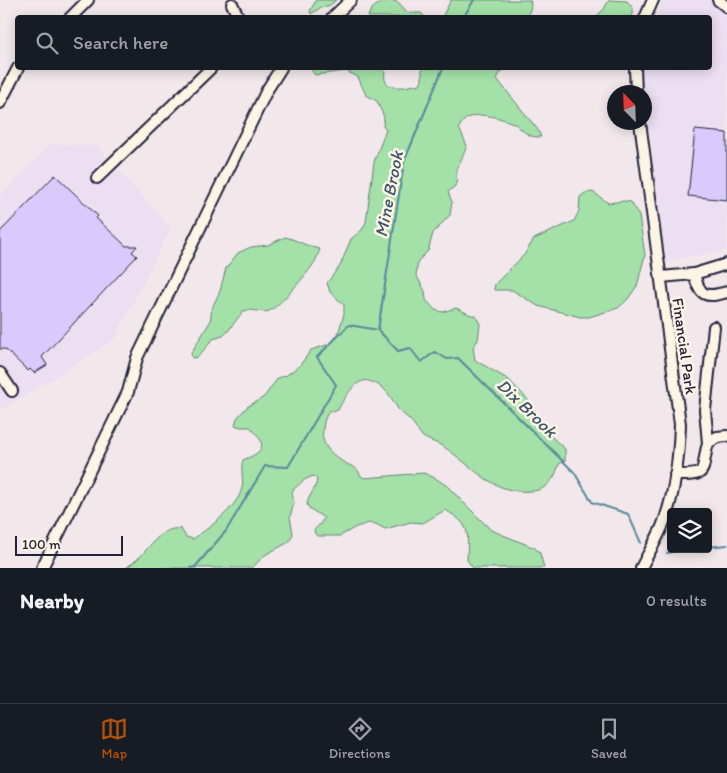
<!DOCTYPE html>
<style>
body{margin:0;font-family:Itim,sans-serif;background:#20242c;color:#f1f3f6}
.controls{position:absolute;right:15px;bottom:15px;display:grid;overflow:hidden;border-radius:5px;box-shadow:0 2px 12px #0003}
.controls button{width:45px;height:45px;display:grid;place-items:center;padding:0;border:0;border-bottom:1px solid #363941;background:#171b24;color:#f1f3f6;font:25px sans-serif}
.compass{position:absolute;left:607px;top:85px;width:45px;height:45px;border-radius:50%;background:#171b24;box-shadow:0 2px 12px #0003;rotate:337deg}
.scale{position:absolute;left:15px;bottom:12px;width:108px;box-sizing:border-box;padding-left:5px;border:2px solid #22223b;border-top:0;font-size:14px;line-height:18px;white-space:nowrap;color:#22223b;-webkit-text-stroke:4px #fcf5e5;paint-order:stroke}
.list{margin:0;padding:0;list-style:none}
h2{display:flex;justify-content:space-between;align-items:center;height:65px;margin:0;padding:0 20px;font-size:21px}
h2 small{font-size:16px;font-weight:400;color:#9ea1a6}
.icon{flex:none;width:28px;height:28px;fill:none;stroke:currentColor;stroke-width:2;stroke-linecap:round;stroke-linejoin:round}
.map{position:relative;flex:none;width:727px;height:568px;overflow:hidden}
.search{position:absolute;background:#171b24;box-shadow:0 2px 12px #0003;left:15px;right:15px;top:15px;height:55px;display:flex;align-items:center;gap:12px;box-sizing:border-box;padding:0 18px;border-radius:5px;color:#9ea1a6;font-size:19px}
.sheet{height:135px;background:#171b24}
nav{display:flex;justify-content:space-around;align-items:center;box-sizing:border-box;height:70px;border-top:1px solid #363941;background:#171b24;font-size:14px;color:#9ea1a6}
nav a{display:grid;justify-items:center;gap:2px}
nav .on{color:#b45309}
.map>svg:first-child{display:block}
.built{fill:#ebdff1}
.green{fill:#a4e1a8;stroke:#638272}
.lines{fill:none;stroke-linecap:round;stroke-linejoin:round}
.stream{stroke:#59889b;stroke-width:2}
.building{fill:#dacafc;stroke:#22223b}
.minor-casing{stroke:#22223b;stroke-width:14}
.minor{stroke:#fcf5e5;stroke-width:10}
.labels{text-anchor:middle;stroke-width:5;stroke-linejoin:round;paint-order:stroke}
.street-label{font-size:16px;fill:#22223b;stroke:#fcf5e5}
.water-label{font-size:18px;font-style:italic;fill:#3d556b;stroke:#fcf5e5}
</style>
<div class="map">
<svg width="727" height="568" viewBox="0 0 727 568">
<rect width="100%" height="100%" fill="#f2e8ec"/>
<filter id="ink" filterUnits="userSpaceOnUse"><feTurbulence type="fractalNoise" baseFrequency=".02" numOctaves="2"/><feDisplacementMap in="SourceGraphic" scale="10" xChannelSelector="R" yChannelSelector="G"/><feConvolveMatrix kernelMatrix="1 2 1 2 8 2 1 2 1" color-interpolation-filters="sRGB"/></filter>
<g filter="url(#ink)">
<!-- built -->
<g class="built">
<polygon points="663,0 727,0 727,250 666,261 642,71 643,68 710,68 710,18 656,17"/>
<polygon points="51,144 97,146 171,228 115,339 0,411 0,196"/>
</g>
<!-- green -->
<g class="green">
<polygon points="316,0 336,0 329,6 320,8 311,14 310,11"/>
<path d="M391 0 399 3 408 13H421L425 17H368C371 5 379 4 391 0Z"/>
<polygon points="451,0 530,0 531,5 528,17 442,17"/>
<polygon points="609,0 627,1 633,8 633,15 631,17 596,17 604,9"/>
<path d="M310 68H386C378 94 405 87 420 84L422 80V68H503L497 79 538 130 541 137C537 137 532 137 529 135 523 132 519 126 513 123 498 117 467 107 459 128L467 146 457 169 456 185 448 192 452 202 450 215 433 233 428 251 418 261 416 275 425 291 426 300 435 310 443 312 456 308 471 315H475L480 324 478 340 473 347 475 360 509 380 530 402 532 411 543 429 565 449V461L559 464C555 478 548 490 532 491 493 495 474 467 444 447 438 443 429 441 423 437 418 432 415 424 409 419 406 416 401 413 398 409 390 396 386 386 369 381 356 377 343 400 338 410L333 412 330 410C325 417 324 421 323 429 320 445 332 455 345 463 352 467 358 467 360 475L364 478 424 473 435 478 447 486 491 530 535 548 540 553 544 568H473L467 560C468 532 471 524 445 510L423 523 411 522 385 529 376 524 369 523 356 527 340 536H318L315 534 314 530 321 523 324 518 309 508 307 504C309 494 316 490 317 479L313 476 304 480 293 490 292 493 294 503 290 517 293 534 289 542 265 555 252 568H126C131 564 137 560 142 555 152 543 164 526 181 529L186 537 193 539C209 528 238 507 242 488 244 479 240 469 243 460 266 451 267 444 250 427H240L235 425 237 418 247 407 264 397 278 378 287 375 300 365 311 350 330 344 338 334 344 314V305L330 292 327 283 340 266 351 239 362 230 366 222 374 162 386 130 383 126 384 117 377 101 366 95 358 77 346 71 315 75Z"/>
<polygon points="593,192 608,203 624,201 631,202 639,216 645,255 637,286 627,300 618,308 589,317 580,317 538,306 512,290 494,290 495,284 524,255 534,239 574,221 579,211 580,197 585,193"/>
<path d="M285 237C298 240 307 247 320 249 318 254 317 259 314 263 308 273 279 307 269 311 262 314 253 308 243 311L229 330 223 336 213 339 198 357 192 358 191 353 210 322 212 308 220 291 226 268 238 253 251 247 268 245Z"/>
</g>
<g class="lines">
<!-- stream -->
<g class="stream">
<polyline points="463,18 474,0"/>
<polyline points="378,330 398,351 410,348 421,362 435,352 447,359 458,358 574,472 592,502 628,514 641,543"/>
<polyline points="378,330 404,162 443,68"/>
<polyline points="708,547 727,545"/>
<polyline points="667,553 688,549"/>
<polyline points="190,568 195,567 226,531 265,466 288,467 336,385 317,357 349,325 378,330"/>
</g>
</g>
<!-- building -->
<g class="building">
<polygon points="695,130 727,133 727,200 688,196"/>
<polygon points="55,175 98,216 96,218 126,246 137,246 132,252 137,256 42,357 47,365 34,373 30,369 28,371 5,349 0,349 0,232"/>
</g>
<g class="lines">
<defs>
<g id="minor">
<polyline points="718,0 727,7"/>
<polyline points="232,4 239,18"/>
<polyline points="70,18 88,0"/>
<polyline points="332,18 351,0"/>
<polyline points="645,18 653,0"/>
<polyline points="635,68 636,92"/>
<polyline points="0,103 18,68"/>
<path d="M640 122 680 424C679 458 675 495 662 527 656 541 648 554 641 568"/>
<polyline points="97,178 211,68"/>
<path d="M694 274C700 297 706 298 727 292"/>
<polyline points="661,277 694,274 727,264"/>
<polyline points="0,373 12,391"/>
<polyline points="708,443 705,410 714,327"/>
<path d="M675 475C711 476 700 471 708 443L717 437 727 436"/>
<polyline points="42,568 128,392 137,358 267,90 281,68"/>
</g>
</defs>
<!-- minor casing -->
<use href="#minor" class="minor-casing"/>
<!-- minor -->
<use href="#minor" class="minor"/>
</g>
</g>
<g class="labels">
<!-- street labels -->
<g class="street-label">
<text transform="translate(685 346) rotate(82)" y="6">Financial Park</text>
</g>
<!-- water labels -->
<g class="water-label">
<text transform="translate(389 194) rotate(-79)" y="6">Mine Brook</text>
<text transform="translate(527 408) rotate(44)" y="6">Dix Brook</text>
</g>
</g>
</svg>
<div class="controls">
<button><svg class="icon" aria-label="layers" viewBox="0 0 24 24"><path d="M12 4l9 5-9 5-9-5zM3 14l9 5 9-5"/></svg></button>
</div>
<svg class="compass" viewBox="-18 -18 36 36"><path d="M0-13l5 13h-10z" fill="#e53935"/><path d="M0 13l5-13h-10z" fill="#9ea1a6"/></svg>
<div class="scale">100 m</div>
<div class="search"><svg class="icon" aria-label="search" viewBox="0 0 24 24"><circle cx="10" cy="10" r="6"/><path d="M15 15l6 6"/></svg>Search here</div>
</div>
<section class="sheet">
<h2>Nearby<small>0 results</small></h2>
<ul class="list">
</ul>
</section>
<nav>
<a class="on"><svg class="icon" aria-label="map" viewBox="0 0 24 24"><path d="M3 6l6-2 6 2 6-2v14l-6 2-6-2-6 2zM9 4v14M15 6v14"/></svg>Map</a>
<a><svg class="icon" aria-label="directions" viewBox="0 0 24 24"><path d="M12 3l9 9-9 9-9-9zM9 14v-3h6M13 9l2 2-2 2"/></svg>Directions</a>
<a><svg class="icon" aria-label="saved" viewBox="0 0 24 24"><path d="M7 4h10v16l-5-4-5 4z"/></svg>Saved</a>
</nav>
